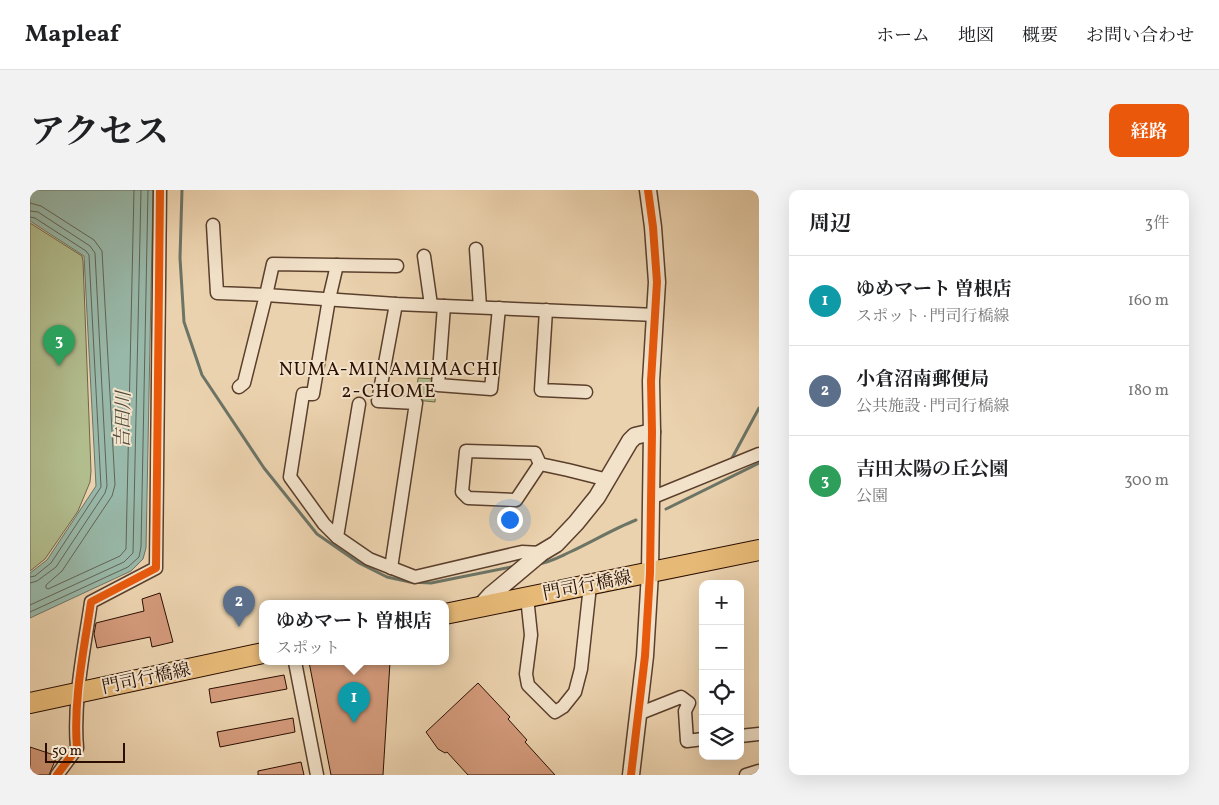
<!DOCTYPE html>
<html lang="ja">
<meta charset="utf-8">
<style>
body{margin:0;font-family:Vollkorn,"Noto Serif JP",serif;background:#f2f2f2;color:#202124}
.controls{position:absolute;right:15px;bottom:15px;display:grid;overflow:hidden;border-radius:10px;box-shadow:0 5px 20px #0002}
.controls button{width:45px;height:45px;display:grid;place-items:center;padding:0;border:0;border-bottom:1px solid #e0e0e0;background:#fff;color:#202124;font:25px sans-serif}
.scale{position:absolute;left:15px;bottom:12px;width:80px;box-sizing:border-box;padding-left:5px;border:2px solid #290e01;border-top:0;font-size:14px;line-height:18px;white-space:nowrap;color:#290e01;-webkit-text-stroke:4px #f2e2ca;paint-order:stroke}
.you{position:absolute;left:479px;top:329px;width:18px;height:18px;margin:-12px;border:4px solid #fff;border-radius:50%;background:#1a73e8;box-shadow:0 0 0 8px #1a73e833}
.badge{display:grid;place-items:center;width:32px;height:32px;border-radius:50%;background:#ea580c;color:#fff;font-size:16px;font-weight:700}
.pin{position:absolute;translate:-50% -41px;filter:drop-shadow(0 1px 2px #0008)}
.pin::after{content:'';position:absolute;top:26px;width:18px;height:15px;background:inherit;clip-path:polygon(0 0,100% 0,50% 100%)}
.popup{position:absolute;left:229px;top:410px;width:190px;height:65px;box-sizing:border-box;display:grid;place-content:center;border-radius:10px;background:#fff;filter:drop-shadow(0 1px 4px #0005);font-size:16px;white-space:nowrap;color:#757577}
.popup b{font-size:19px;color:#202124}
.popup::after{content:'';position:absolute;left:50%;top:100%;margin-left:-10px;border:10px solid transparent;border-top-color:#fff}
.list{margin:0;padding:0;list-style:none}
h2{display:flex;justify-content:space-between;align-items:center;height:65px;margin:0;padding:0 20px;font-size:21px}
h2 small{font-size:16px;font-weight:400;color:#757577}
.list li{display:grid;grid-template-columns:32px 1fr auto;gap:15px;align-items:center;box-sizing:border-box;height:90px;padding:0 20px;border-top:1px solid #e0e0e0}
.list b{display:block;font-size:19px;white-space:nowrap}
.list p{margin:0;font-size:16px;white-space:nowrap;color:#757577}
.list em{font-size:16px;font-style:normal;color:#757577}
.icon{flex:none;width:28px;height:28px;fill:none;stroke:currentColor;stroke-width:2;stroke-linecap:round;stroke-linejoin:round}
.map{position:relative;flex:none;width:729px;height:585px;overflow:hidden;border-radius:10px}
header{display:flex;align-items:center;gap:30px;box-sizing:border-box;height:70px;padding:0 25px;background:#fff;border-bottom:1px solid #e0e0e0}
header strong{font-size:24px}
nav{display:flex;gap:28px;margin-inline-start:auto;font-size:18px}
.intro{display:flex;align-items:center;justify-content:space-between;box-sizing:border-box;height:120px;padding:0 30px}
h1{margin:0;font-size:35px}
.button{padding:12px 22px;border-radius:10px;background:#ea580c;color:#fff;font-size:18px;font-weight:700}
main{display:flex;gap:30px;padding:0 30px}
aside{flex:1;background:#fff;border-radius:10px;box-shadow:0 5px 20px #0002}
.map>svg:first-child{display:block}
.green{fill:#b2bd8e;stroke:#6e6648}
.water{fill:#98b8a9;stroke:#6c7466}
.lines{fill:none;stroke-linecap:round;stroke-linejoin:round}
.shore{stroke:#606355;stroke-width:1}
.stream{stroke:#6c7466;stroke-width:3}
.building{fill:#d49a7b;stroke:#290e01}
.minor-casing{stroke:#5a3f2c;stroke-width:15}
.tertiary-casing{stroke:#5a3f2c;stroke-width:19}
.primary-casing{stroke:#290e01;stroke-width:22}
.minor{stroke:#f2e2ca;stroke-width:12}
.tertiary{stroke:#f2e2ca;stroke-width:16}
.primary{stroke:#e6b977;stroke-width:20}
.cycleway-casing{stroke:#f2e2ca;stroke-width:11}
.cycleway{stroke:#e8590c;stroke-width:8}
.labels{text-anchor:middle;stroke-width:4;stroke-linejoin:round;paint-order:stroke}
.street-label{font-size:18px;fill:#290e01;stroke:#f2e2ca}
.neighbourhood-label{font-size:19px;letter-spacing:1px;fill:#290e01;stroke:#f2e2ca}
.water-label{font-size:19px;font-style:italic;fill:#504a3c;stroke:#f2e2ca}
</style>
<header>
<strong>Mapleaf</strong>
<nav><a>ホーム</a><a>地図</a><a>概要</a><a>お問い合わせ</a></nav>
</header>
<div class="intro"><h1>アクセス</h1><a class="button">経路</a></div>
<main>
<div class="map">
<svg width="729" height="585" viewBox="0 0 729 585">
<rect width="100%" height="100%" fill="#ebd2ae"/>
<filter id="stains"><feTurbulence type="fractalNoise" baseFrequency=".004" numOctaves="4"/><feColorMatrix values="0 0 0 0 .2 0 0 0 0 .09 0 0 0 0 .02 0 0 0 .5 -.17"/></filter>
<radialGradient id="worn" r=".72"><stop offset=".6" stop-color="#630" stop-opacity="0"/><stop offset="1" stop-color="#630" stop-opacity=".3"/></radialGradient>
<!-- green -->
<g class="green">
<polygon points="0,33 52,66 53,71 61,281 60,292 48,321 15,369 0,381"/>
<polygon points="388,188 406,189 405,212 386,210"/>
</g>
<!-- water -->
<polygon class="water" points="0,0 123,0 116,358 113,369 101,381 0,428 0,383 17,370 66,296 54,66 0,31"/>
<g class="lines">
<!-- shore -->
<g class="shore">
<polyline points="0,13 11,16 64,50 72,61 85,295 82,306 32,381 16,395 16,398 18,399 90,366 96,359 104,0"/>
<polyline points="0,21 8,22 60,56 65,63 77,296 75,303 26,377 7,391 0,393"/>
<polyline points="0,27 5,28 56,61 59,65 71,297 21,373 5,386 0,387"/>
<polyline points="0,415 94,372 103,363 111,0"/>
<polyline points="0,422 98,377 109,367 111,357 118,0"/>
</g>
<!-- stream -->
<g class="stream">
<polyline points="152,0 150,68 154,132 172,185 234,278 287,344 329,373 357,387 380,392 401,393 486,376"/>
<polyline points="701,270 729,218"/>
<polyline points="636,319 729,273"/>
<path d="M507 374C519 373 529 367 540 362 562 352 583 339 606 330"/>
</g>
</g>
<!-- building -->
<g class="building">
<polygon points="130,403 143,452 122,457 120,447 67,458 64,444 66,433 114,421 112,409"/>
<polygon points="279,472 360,472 353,585 301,585"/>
<polygon points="254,485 257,499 181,513 179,499"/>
<polygon points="448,493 480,527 478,529 497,550 495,552 525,585 438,585 417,562 415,563 408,559 396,542"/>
<polygon points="263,528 265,542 190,557 187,542"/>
<polygon points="0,557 27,566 19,585 0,585"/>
<polygon points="271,572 274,585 228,585 228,581"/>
</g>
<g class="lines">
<defs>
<g id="minor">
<polyline points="183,35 187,103 236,105 214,193 209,197"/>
<polyline points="446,59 450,117"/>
<polyline points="394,66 401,115"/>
<polyline points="307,75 299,109 283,204 273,204 260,287 294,334 307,347 339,369 385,387 492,362 511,363"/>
<polyline points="367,76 243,74 236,105 366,114 626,125"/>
<polyline points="414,116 408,195 461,199 469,118"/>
<polyline points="516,120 511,200 556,202"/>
<polyline points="510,274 486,310 438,308 432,302 436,261 505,263 510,274 538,280 578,290"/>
<polyline points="621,308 729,264"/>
<polyline points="307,347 329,214"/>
<polyline points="361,378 386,213 348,211 366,114"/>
<polyline points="497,407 501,445 496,484 498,495 525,522 533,517 545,502 551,479 559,405 559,395"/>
<polyline points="265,472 287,585"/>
<polyline points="608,524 651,507 659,513 655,521 657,551 673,549"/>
<polyline points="710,546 729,544"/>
<path d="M27 585 47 558C43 510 54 460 61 412L126 378 130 0"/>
<polyline points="716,585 729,581"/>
</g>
<g id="tertiary">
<polyline points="451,416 461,405 511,363 526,354 546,333 567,307 600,251 605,246 622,242"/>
<polyline points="601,585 615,466 620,383 622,242 621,191 627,92 623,37 618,0"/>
</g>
<g id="primary">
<polyline points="415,424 729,360"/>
<polyline points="0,513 233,463"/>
</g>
</defs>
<!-- minor casing -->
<use href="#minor" class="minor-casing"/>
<!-- tertiary casing -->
<use href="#tertiary" class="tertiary-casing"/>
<!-- primary casing -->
<use href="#primary" class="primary-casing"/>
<!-- minor -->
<use href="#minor" class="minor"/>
<!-- tertiary -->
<use href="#tertiary" class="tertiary"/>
<!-- primary -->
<use href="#primary" class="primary"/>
<defs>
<g id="cycleway">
<path d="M27 585 47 558C43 510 54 460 61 412L126 378 130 0"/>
<polyline points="601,585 615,466 620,383 622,242 621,191 627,92 623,37 618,0"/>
</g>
</defs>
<!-- cycleway casing -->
<use href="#cycleway" class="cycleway-casing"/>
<!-- cycleway -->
<use href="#cycleway" class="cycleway"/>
</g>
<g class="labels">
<!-- street labels -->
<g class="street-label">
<text transform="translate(557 395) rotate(-11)" y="6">門司行橋線</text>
<text transform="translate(116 488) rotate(-12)" y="6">門司行橋線</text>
</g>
<!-- neighbourhood labels -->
<g class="neighbourhood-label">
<text x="359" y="185">NUMA-MINAMIMACHI<tspan x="359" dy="22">2-CHOME</tspan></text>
</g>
<!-- water labels -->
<g class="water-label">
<text transform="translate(92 230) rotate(-89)" y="7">吉田川</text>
</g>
</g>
<rect width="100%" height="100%" filter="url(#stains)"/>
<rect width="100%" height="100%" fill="url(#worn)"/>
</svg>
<div class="controls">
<button>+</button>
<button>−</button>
<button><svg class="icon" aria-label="locate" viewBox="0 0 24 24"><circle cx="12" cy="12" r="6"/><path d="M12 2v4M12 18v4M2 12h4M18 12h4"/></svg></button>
<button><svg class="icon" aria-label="layers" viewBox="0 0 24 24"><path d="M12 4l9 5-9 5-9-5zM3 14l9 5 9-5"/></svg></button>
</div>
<div class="scale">50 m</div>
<div class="you"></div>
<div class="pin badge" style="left:324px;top:533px;background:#0f9aa8">1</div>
<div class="popup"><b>ゆめマート 曽根店</b>スポット</div>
<div class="pin badge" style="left:209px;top:437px;background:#5c6f8a">2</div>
<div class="pin badge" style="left:29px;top:176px;background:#2e9e5b">3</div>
</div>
<aside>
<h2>周辺<small>3件</small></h2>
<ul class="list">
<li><span class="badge" style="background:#0f9aa8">1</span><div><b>ゆめマート 曽根店</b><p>スポット · 門司行橋線</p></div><em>160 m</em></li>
<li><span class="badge" style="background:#5c6f8a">2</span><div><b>小倉沼南郵便局</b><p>公共施設 · 門司行橋線</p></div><em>180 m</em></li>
<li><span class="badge" style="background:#2e9e5b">3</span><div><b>吉田太陽の丘公園</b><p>公園</p></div><em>300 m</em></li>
</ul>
</aside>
</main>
